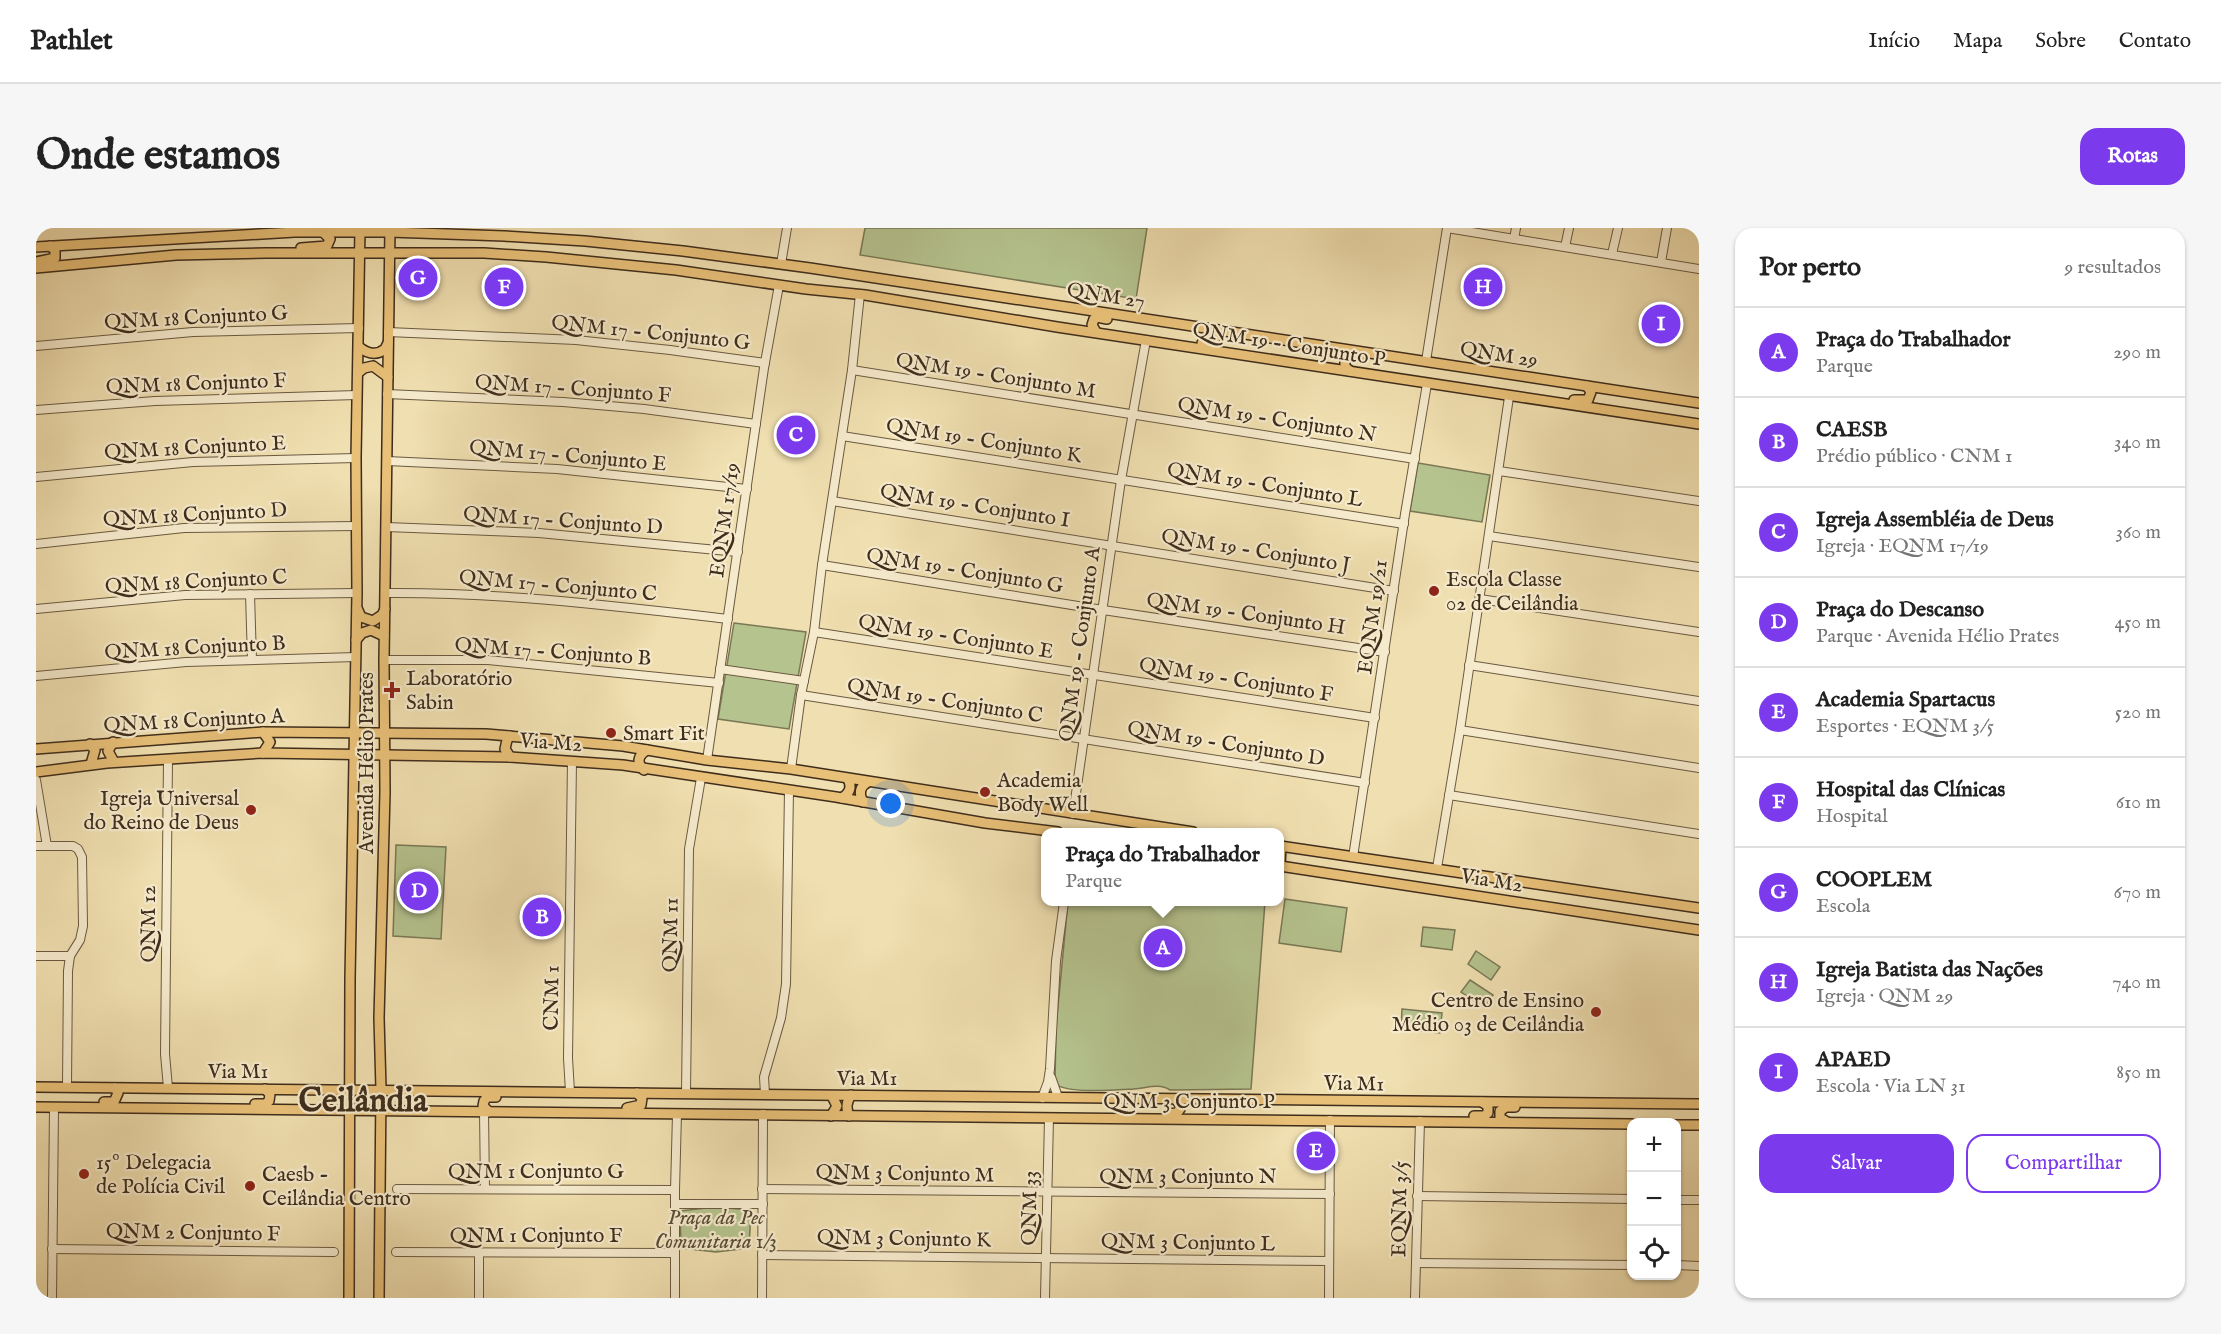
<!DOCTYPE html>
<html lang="pt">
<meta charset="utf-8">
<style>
body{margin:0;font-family:"IM FELL English",serif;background:#f6f6f6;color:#222}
.controls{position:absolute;right:18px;bottom:18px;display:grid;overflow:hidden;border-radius:12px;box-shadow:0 2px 4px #0004}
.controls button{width:54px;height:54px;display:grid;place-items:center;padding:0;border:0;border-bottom:2px solid #e0e0e0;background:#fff;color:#222;font:30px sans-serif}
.you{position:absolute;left:855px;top:576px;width:21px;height:21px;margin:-15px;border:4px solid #fff;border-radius:50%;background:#1a73e8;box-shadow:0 0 0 9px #1a73e833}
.badge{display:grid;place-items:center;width:39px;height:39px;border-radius:50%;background:#7c3aed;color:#fff;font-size:20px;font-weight:700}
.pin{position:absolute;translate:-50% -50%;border:3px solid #fff;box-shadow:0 2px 6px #0006}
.popup{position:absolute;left:1005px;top:600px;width:243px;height:78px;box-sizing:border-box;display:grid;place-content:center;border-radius:12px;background:#fff;filter:drop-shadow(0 2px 4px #0005);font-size:20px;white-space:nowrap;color:#767676}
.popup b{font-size:22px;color:#222}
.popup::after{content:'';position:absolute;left:50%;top:100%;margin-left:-12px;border:12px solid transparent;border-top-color:#fff}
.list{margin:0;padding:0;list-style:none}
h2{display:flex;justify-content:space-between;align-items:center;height:78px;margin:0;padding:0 24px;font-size:26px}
h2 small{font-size:20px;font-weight:400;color:#767676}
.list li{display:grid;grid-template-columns:39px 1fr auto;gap:18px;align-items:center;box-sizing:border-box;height:90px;padding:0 24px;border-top:2px solid #e0e0e0}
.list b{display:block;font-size:22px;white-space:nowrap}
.list p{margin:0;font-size:20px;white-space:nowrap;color:#767676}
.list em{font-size:20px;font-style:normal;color:#767676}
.actions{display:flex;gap:12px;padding:18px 24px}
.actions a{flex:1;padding:14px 0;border:2px solid #7c3aed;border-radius:18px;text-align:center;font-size:21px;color:#7c3aed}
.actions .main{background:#7c3aed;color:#fff}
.icon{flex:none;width:33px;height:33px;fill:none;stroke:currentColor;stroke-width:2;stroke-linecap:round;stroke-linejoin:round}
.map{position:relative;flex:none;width:1663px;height:1070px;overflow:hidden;border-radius:18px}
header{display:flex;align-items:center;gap:36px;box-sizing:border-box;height:84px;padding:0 30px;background:#fff;border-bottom:2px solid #e0e0e0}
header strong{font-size:28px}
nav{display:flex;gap:33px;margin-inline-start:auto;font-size:21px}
.intro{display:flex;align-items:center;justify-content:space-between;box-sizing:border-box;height:144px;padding:0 36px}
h1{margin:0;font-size:42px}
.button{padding:15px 27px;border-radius:18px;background:#7c3aed;color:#fff;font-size:21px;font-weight:700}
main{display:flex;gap:36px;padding:0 36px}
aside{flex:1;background:#fff;border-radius:18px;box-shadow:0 2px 4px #0004}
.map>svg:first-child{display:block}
.green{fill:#b5c38e;stroke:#7a7855;stroke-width:1.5}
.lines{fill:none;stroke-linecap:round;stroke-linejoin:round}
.minor-casing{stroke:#6b5a41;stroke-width:10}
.major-casing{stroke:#3f2d1c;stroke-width:12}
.minor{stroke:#f5eacc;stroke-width:8}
.major{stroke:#e8c078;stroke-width:9}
.poi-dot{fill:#8f2418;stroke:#f5eacc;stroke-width:2}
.labels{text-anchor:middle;stroke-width:4.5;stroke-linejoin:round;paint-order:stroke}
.street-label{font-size:21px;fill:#3f2d1c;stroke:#f5eacc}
.poi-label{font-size:21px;fill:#3f2d1c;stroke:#f5eacc;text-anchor:start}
.park-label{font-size:21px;font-style:italic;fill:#574b33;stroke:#f5eacc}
.town-label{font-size:33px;font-weight:bold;fill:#3f2d1c;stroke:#f5eacc}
</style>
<header>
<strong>Pathlet</strong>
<nav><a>Início</a><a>Mapa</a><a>Sobre</a><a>Contato</a></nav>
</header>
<div class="intro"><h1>Onde estamos</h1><a class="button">Rotas</a></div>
<main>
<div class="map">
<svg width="1663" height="1070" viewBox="0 0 1663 1070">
<rect width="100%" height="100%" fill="#f0dfb0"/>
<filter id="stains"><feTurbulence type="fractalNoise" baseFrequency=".00333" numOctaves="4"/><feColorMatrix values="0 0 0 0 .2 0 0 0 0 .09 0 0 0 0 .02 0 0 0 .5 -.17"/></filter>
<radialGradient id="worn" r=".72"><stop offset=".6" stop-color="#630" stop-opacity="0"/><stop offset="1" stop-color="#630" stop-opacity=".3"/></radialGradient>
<!-- green -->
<g class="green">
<polygon points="829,0 1111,0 1100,71 824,27"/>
<polygon points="1382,235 1454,247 1446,294 1374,283"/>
<polygon points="698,395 770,404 753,501 682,491"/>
<polygon points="360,617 410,619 405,711 357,708"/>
<polygon points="1249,671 1311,680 1305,724 1243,715"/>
<path d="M1032 674H1229L1215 861 1134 862C1123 855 1111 860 1098 861 1080 862 1033 866 1019 856L1020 799Z"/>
<polygon points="1387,699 1419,702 1416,722 1385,718"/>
<polygon points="1440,723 1464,739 1455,752 1432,736"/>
<polygon points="1434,752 1457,767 1449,780 1425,764"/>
<polygon points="1366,781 1406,785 1404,805 1365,801"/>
<polygon points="679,979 715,982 713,1020 680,1024 645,1020 644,983"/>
</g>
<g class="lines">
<defs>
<g id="minor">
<polyline points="1411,0 1663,41"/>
<polyline points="1478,11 1480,0"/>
<polyline points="1529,19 1533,0"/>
<polyline points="1576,26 1582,0"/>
<polyline points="1625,34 1631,0"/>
<polyline points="745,36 751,0"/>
<polyline points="352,104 540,112 634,122 729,135"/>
<polyline points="0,118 157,104 323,100"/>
<polyline points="1390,133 1411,0"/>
<polyline points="816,142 1379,231"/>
<polyline points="351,166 527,174 608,181 720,196"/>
<polyline points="0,182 119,173 321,167"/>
<polyline points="806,208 1368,296"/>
<polyline points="351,233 521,241 711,261"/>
<polyline points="1463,243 1663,273"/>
<polyline points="0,249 157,234 320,230"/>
<polyline points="796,273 1358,363"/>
<polyline points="350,299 503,305 702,324"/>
<polyline points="1453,308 1663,339"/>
<polyline points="0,316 148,300 320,298"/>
<polyline points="786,337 1067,382 1349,424"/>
<path d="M349 365C464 364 578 378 692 391"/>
<polyline points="214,366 216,432"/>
<polyline points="1444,371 1663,404"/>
<polyline points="0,381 149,367 321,365"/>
<polyline points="778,404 1339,490"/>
<polyline points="348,432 452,432 683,455"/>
<polyline points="1433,437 1663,473"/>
<polyline points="684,441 768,453"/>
<polyline points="0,448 150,434 320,429"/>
<polyline points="765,467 1329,555"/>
<polyline points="1424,502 1663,540"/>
<polyline points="132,531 129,826 132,860"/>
<polyline points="671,532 728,140 743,57"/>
<polyline points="755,541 765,467 778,404 786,337 816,142 824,66"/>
<polyline points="0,552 11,618"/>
<polyline points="1413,567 1663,606"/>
<polyline points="1037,586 1085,252 1110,112"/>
<polyline points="0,618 37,618 42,621 46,629 47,698 44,712 34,728 32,743 31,858"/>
<polyline points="1317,629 1369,286 1391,156"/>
<polyline points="1401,640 1424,502 1473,169"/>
<polyline points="0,728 34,728"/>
<polyline points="1015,849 1022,869"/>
<polyline points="534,864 532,830 536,533"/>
<polyline points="650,865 653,621 665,550"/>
<polyline points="729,866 728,849 745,790 750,756 753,562"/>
<polyline points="1006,870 1012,854 1014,841 1020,733 1028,674"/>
<polyline points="448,884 449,960"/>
<polyline points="361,961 639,962"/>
<polyline points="726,961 1294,966"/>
<polyline points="1381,968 1596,971"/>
<polyline points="1640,972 1663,972"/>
<polyline points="639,976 727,976"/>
<polyline points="16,1021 298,1024"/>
<polyline points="360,1024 639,1025"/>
<polyline points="726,1027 1293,1033"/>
<polyline points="1380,1035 1596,1037"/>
<polyline points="1640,1037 1663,1038"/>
<polyline points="16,1070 18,880"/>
<polyline points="443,1070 443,1025"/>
<polyline points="639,1070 639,962 641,886"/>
<polyline points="726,1070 727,886"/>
<polyline points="1009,1070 1013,890"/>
<polyline points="1293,1070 1294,892"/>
<polyline points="1379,1070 1384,893"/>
</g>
<g id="major">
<polyline points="0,19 259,4 354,4 468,8 549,13 647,23 774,40 1663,175"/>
<polyline points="265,20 291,18 294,11 287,4"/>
<polyline points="0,34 19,30 19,22 14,18"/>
<polyline points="0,40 140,27 230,25 448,25 510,29 640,42 770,61 829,67 1021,99 1663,196"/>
<polyline points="1060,104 1056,97 1058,91 1061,89 1071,91"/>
<polyline points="1166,115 1177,116 1180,108 1177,101"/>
<path d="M323 119C332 126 340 128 349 121L352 115"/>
<polyline points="1314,143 1309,139 1309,131 1315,127 1323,129"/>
<polyline points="322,145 328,140 337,138 352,149"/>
<polyline points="1538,172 1552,172 1555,164 1551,158"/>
<polyline points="321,380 325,389 337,393 346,387 349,381"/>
<polyline points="320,412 326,405 335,402 348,408"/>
<polyline points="227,504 234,514 227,525"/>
<polyline points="77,514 72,523 78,534"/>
<polyline points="54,516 59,522 55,536"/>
<polyline points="0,521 227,504 450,506 587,518 671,532 755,541 1157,604"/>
<polyline points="474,529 469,521 471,512 474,508"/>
<path d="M608 542C600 535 602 527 611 522"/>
<polyline points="0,544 71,535 227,525 474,529 587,537 800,569 949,595 1022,604"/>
<path d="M806 570C814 565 816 559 812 551"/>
<path d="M827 574C823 566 823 559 832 554"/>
<polyline points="1244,618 1663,680"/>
<polyline points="1244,637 1245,618"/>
<polyline points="1244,638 1663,702"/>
<polyline points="0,859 1663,876"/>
<polyline points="68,874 78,874 82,865 79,860"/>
<polyline points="219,876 229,876 233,873 234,866 229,861"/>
<polyline points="0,879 1596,896"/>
<polyline points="591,880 605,877 606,870 601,865"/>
<polyline points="453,884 447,878 448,873 451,869 460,869"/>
<polyline points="1131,886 1141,885 1144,881 1144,876 1139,871"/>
<polyline points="795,888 801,878 796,868"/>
<path d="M813 888C810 880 810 875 815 867"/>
<polyline points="1438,888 1448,888 1452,885 1452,878 1446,874"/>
<polyline points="1471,894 1464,890 1464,883 1470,879 1479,879"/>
<polyline points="1640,897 1663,897"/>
<polyline points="313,1070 314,751 321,365 320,230 324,0"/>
<polyline points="343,1070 345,861 343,790 349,564 348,432 354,0"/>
</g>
</defs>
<!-- minor casing -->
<use href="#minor" class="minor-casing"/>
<!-- major casing -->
<use href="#major" class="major-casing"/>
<!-- minor -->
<use href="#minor" class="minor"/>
<!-- major -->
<use href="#major" class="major"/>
</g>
<!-- markers -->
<g class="poi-dot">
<circle cx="1398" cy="363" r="6"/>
<path d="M353 453h6v6h6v6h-6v6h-6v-6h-6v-6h6z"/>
<circle cx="575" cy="505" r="6"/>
<circle cx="949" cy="564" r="6"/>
<circle cx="215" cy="582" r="6"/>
<circle cx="1560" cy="784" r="6"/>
<circle cx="48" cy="946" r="6"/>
<circle cx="214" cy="958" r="6"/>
</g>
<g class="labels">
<!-- street labels -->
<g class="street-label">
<text transform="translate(1070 67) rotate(9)" y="7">QNM 27</text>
<text transform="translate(160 89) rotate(-3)" y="7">QNM 18 Conjunto G</text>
<text transform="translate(615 104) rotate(6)" y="7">QNM 17 - Conjunto G</text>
<text transform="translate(1253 116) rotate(9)" y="7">QNM 19 - Conjunto P</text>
<text transform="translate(1463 126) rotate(9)" y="7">QNM 29</text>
<text transform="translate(960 147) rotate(9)" y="7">QNM 19 - Conjunto M</text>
<text transform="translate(160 155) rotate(-2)" y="7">QNM 18 Conjunto F</text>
<text transform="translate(537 160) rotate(4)" y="7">QNM 17 - Conjunto F</text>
<text transform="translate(1241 191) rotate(9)" y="7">QNM 19 - Conjunto N</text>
<text transform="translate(948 212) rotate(9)" y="7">QNM 19 - Conjunto K</text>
<text transform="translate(159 219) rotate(-3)" y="7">QNM 18 Conjunto E</text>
<text transform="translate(532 227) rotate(5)" y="7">QNM 17 - Conjunto E</text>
<text transform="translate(1229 256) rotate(9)" y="7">QNM 19 - Conjunto L</text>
<text transform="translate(939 277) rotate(9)" y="7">QNM 19 - Conjunto I</text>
<text transform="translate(159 286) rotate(-3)" y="7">QNM 18 Conjunto D</text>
<text transform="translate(527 292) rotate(4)" y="7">QNM 17 - Conjunto D</text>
<text transform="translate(688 292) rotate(-82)" y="7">EQNM 17/19</text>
<text transform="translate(1220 322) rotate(9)" y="7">QNM 19 - Conjunto J</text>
<text transform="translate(929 342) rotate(9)" y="7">QNM 19 - Conjunto G</text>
<text transform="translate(160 353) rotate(-3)" y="7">QNM 18 Conjunto C</text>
<text transform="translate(522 357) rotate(5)" y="7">QNM 17 - Conjunto C</text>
<text transform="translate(1210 385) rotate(8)" y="7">QNM 19 - Conjunto H</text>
<text transform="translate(1336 389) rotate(-82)" y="7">EQNM 19/21</text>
<text transform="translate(920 408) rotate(9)" y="7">QNM 19 - Conjunto E</text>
<text transform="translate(1043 416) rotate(-82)" y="7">QNM 19 - Conjunto A</text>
<text transform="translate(159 419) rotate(-3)" y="7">QNM 18 Conjunto B</text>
<text transform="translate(517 423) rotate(4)" y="7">QNM 17 - Conjunto B</text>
<text transform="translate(1200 451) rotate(9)" y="7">QNM 19 - Conjunto F</text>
<text transform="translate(909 472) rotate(9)" y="7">QNM 19 - Conjunto C</text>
<text transform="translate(158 492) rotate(-3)" y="7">QNM 18 Conjunto A</text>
<text transform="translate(515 514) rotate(4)" y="7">Via M2</text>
<text transform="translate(1190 515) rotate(9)" y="7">QNM 19 - Conjunto D</text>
<text transform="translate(330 535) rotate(-90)" y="7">Avenida Hélio Prates</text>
<text transform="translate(1456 652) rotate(9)" y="7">Via M2</text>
<text transform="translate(112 696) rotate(-90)" y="7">QNM 12</text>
<text transform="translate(634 707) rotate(-89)" y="7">QNM 11</text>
<text transform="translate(515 770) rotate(-89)" y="7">CNM 1</text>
<text x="202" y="850">Via M1</text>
<text x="831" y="857">Via M1</text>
<text transform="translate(1318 855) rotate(1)" y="7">Via M1</text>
<text x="1153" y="880">QNM 3 Conjunto P</text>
<text x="500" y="950">QNM 1 Conjunto G</text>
<text transform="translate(869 945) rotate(1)" y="7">QNM 3 Conjunto M</text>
<text x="1152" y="955">QNM 3 Conjunto N</text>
<text transform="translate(993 980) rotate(-89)" y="7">QNM 33</text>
<text transform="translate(1363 981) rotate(-89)" y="7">EQNM 3/5</text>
<text transform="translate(157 1004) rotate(1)" y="7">QNM 2 Conjunto F</text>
<text x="500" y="1014">QNM 1 Conjunto F</text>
<text transform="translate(868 1010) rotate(1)" y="7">QNM 3 Conjunto K</text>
<text transform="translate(1152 1014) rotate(1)" y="7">QNM 3 Conjunto L</text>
</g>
<!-- poi labels -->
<g class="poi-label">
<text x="1410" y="358">Escola Classe<tspan x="1410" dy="24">02 de Ceilândia</tspan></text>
<text x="370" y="457">Laboratório<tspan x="370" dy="24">Sabin</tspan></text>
<text x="587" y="512">Smart Fit</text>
<text x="961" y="559">Academia<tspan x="961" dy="24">Body Well</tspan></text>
<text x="203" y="577" text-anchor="end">Igreja Universal<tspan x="203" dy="24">do Reino de Deus</tspan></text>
<text x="1548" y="779" text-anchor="end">Centro de Ensino<tspan x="1548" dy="24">Médio 03 de Ceilândia</tspan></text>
<text x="60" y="941">15º Delegacia<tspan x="60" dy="24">de Polícia Civil</tspan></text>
<text x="226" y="953">Caesb -<tspan x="226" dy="24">Ceilândia Centro</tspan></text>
</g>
<!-- park labels -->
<g class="park-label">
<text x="680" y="996">Praça da Pec<tspan x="680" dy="24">Comunitaria 1/3</tspan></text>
</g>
<!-- town labels -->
<g class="town-label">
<text x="327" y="883">Ceilândia</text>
</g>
</g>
<rect width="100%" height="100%" filter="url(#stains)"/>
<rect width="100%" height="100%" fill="url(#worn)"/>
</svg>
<div class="controls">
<button>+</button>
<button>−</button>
<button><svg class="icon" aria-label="locate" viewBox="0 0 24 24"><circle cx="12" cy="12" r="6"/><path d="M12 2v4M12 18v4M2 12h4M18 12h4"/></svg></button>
</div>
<div class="you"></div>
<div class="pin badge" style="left:1127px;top:720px">A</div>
<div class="popup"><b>Praça do Trabalhador</b>Parque</div>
<div class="pin badge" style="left:506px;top:689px">B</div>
<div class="pin badge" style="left:760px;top:207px">C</div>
<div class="pin badge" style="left:383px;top:663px">D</div>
<div class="pin badge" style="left:1280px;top:923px">E</div>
<div class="pin badge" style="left:468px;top:59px">F</div>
<div class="pin badge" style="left:382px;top:50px">G</div>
<div class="pin badge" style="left:1447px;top:59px">H</div>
<div class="pin badge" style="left:1625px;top:96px">I</div>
</div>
<aside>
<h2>Por perto<small>9 resultados</small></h2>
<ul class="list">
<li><span class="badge">A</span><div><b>Praça do Trabalhador</b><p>Parque</p></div><em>290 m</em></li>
<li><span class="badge">B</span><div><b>CAESB</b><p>Prédio público · CNM 1</p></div><em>340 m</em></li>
<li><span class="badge">C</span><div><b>Igreja Assembléia de Deus</b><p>Igreja · EQNM 17/19</p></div><em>360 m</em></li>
<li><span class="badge">D</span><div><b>Praça do Descanso</b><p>Parque · Avenida Hélio Prates</p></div><em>450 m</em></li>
<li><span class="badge">E</span><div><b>Academia Spartacus</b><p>Esportes · EQNM 3/5</p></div><em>520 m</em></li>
<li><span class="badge">F</span><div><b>Hospital das Clínicas</b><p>Hospital</p></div><em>610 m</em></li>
<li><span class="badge">G</span><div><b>COOPLEM</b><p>Escola</p></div><em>670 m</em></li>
<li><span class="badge">H</span><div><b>Igreja Batista das Nações</b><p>Igreja · QNM 29</p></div><em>740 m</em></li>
<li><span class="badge">I</span><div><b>APAED</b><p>Escola · Via LN 31</p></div><em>850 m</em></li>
</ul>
<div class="actions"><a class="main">Salvar</a><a>Compartilhar</a></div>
</aside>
</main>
